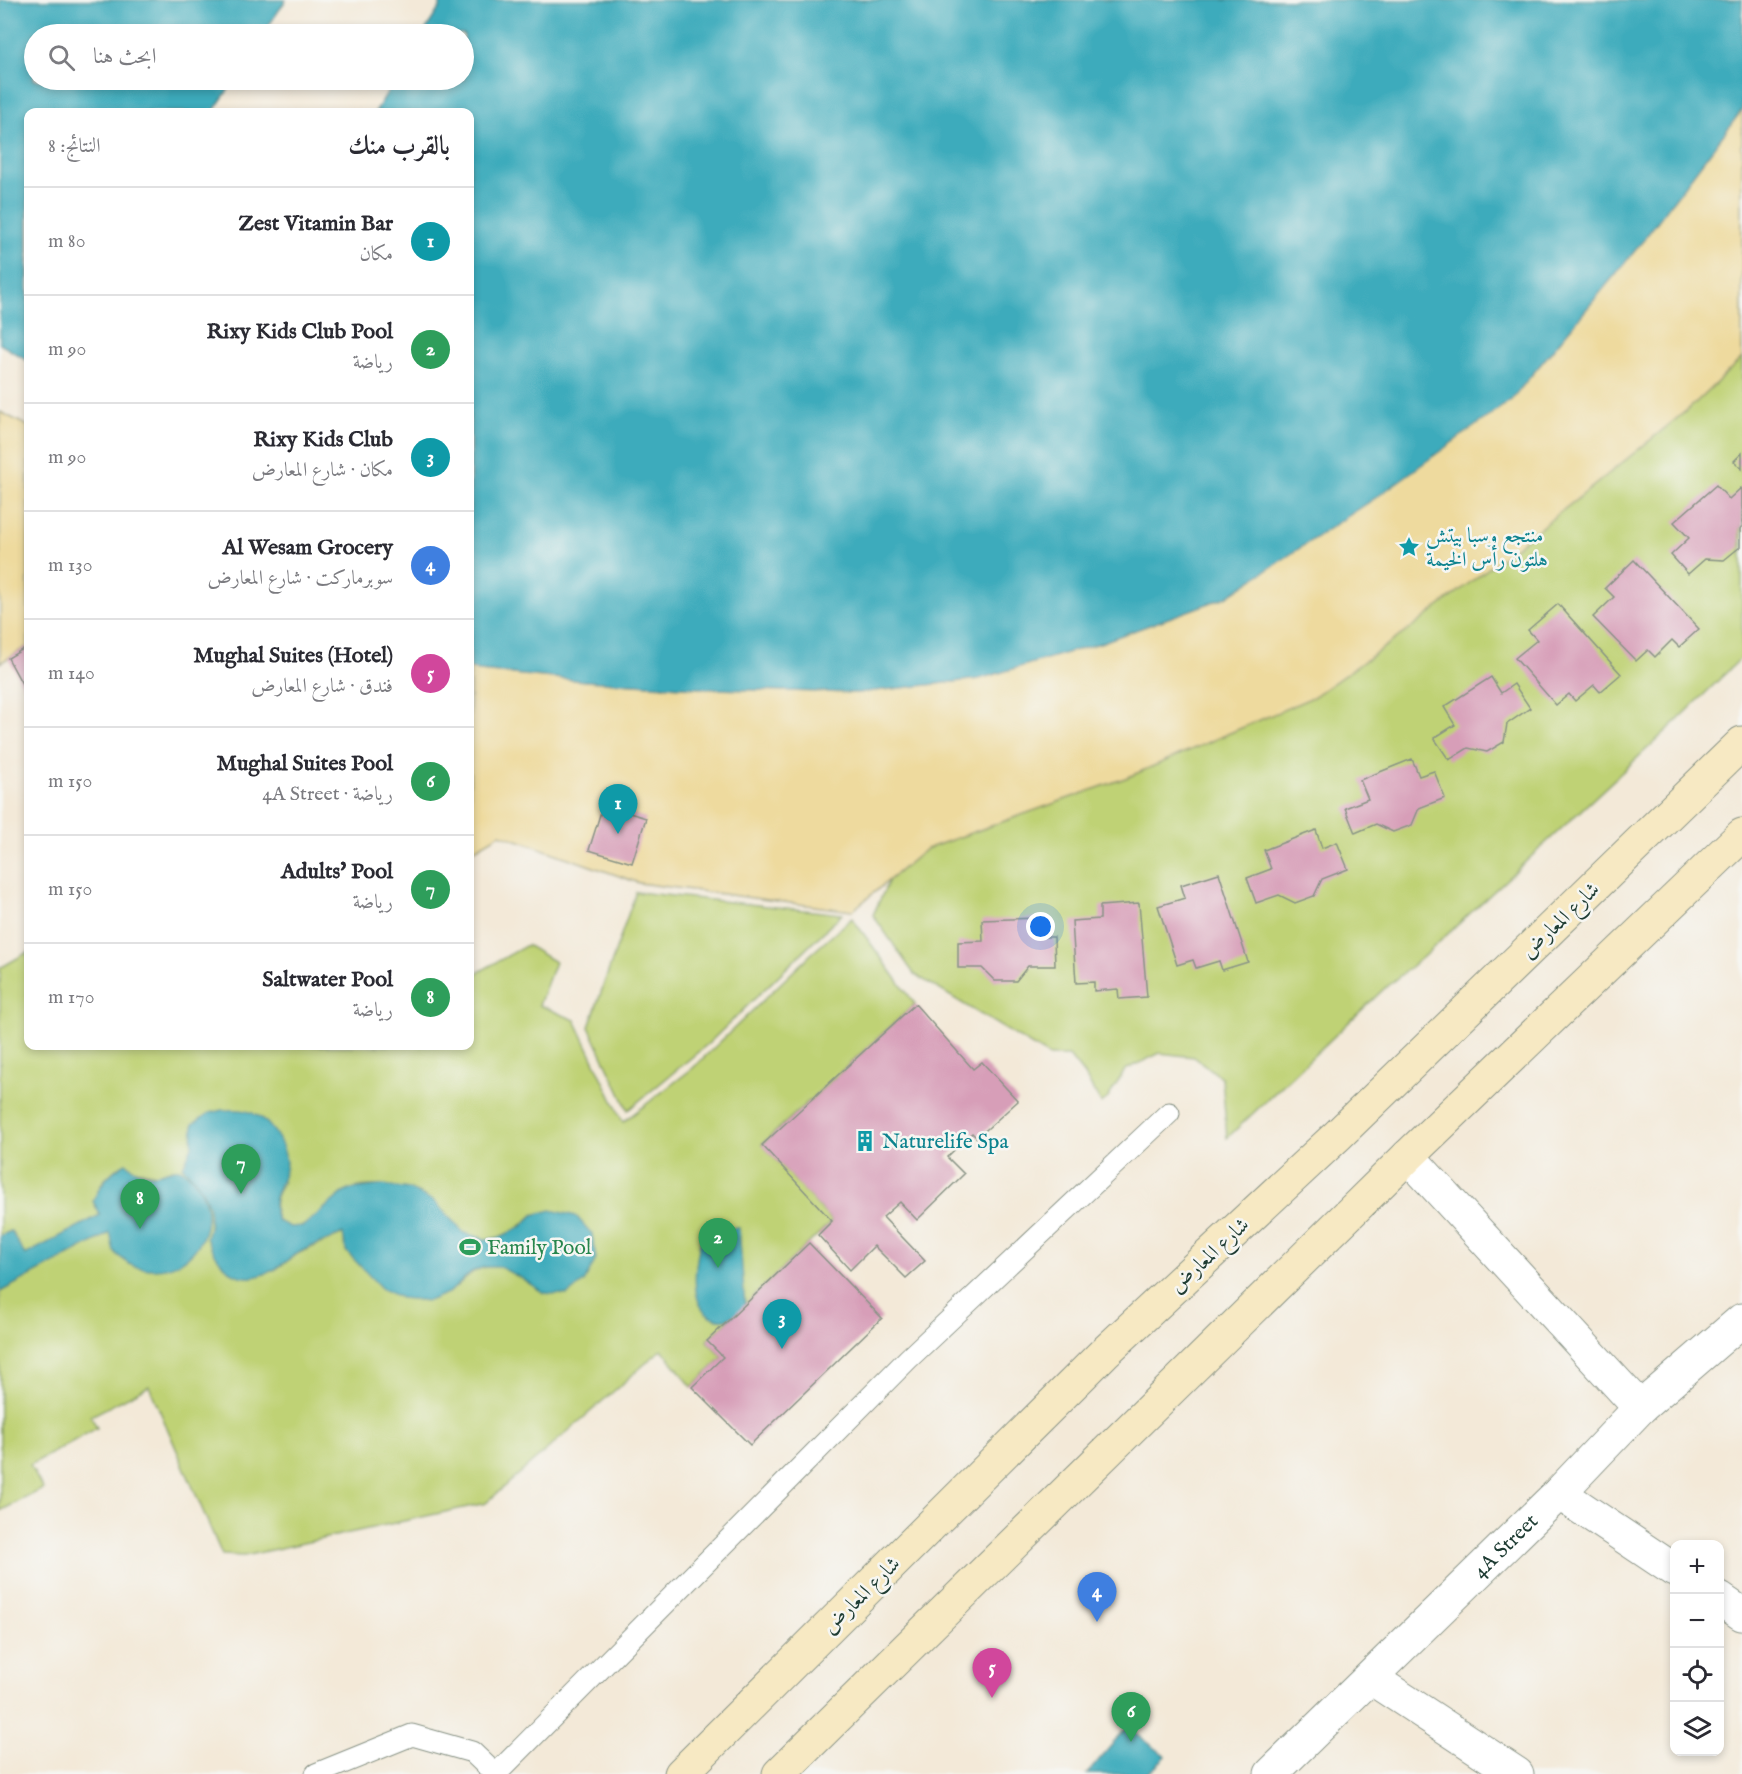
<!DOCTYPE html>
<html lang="ar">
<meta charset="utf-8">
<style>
body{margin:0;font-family:"IM FELL English",Amiri,serif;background:#f7f7f7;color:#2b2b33;direction:rtl}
.controls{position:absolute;right:18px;bottom:18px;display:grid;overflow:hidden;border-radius:12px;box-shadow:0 3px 9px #0003}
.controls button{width:54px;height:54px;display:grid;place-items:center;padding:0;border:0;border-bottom:2px solid #e1e1e2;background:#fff;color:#2b2b33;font:30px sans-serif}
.you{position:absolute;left:1041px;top:927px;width:21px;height:21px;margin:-15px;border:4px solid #fff;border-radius:50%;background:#1a73e8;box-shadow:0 0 0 9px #1a73e833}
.badge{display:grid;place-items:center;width:39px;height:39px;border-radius:50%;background:#b45309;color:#fff;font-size:20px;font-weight:700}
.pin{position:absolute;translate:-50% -50px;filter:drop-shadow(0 2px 3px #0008)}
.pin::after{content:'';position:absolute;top:32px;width:21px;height:18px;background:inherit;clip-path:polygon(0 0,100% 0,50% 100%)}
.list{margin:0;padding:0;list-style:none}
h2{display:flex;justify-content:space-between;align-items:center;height:78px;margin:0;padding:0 24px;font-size:26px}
h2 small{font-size:20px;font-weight:400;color:#7c7c81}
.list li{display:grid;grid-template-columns:39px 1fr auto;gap:18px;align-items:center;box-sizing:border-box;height:108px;padding:0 24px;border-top:2px solid #e1e1e2}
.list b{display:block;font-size:22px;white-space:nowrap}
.list p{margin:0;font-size:20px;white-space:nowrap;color:#7c7c81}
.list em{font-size:20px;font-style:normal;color:#7c7c81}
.icon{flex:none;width:33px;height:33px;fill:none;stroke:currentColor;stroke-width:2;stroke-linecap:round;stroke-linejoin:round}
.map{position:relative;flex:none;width:1742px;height:1774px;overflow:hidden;direction:ltr}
.search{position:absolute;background:#fff;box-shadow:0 3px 9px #0003;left:24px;top:24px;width:450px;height:66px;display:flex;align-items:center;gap:15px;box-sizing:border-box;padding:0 21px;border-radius:33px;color:#7c7c81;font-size:22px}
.panel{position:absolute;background:#fff;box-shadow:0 3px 9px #0003;left:24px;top:108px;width:450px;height:942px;border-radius:12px;direction:rtl}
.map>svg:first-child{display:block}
.green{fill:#bfd275;stroke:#6f8854;stroke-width:1.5;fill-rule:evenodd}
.sand{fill:#eeda9e;stroke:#868c69;stroke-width:1.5}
.water{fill:#3dabbc;stroke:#2e7478;stroke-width:1.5}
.building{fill:#d79eb8}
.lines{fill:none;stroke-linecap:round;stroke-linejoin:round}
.lane-casing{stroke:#899386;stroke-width:23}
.street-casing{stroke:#899386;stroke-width:35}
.secondary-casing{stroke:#899386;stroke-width:35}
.lane{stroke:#fff;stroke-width:21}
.street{stroke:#fff;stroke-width:33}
.secondary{stroke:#f7e9c3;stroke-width:33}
.labels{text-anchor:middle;stroke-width:5;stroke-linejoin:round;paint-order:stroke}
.culture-label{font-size:21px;fill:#0d838f;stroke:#f6f6f2;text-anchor:start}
.street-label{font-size:21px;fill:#1f3d34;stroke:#f6f6f2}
.leisure-label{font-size:21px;fill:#27864d;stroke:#f6f6f2;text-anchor:start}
</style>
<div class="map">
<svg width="1742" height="1774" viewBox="0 0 1742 1774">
<rect width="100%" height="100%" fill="#f6f6f2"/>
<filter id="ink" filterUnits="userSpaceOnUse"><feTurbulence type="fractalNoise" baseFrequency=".0167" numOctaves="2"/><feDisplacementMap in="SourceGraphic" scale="12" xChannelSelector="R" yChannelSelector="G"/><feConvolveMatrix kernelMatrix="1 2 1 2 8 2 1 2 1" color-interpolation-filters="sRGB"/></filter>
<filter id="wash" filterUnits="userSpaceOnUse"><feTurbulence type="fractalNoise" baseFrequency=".008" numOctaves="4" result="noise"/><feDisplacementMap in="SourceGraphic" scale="24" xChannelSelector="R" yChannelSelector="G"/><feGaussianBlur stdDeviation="1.35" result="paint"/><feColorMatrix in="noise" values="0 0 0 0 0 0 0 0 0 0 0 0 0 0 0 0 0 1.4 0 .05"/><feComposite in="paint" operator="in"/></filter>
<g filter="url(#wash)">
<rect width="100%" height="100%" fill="#f3e9d8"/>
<!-- green -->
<g class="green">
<polygon points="1742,358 1742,657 1677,721 1423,957 1386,987 1227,1138 1222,1078 1194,1057 1160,1053 1125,1070 1108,1098 1101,1103 1085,1076 1069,1056 1049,1056 914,974 873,915 889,880 926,849 1128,777 1314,696 1414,626 1581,496 1692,406"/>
<polygon points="636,892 842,914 709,1043 628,1110 589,1027"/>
<path d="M852 918 915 1004 762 1144 832 1221 707 1341 723 1357 692 1387 662 1349 486 1503 244 1556 222 1555 149 1386 91 1416 97 1428 30 1465 43 1489 0 1511V1292L110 1233 208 1219 205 1200 173 1169 157 1174 118 1167 103 1181 93 1201 100 1215 25 1256 11 1231 0 1236V968L28 952V1046H470V977L527 945 555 962 539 1005 575 1020 623 1122 693 1068 810 955ZM193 1146 283 1182C274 1199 272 1203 278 1221 281 1223 286 1226 290 1227 313 1232 331 1197 351 1189 366 1184 385 1186 401 1188 430 1191 443 1215 463 1232 485 1250 516 1232 533 1215L521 1278C514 1275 507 1269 500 1267 478 1262 464 1279 450 1292L360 1264 346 1251 344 1234 299 1253 275 1270 206 1238C217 1210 204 1186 183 1167Z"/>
</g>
<!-- sand -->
<g class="sand">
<polygon points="1742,110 1742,358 1692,406 1581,496 1414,626 1313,697 1128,777 926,849 852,911 639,883 500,834 470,852 470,668 479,671 586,681 716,689 857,693 979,679 1100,643 1226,597 1511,400 1638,247"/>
<polygon points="0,412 28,426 28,646 0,663"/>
</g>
<!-- water -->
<g class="water">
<polygon points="0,0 286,0 263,34 34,34 34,80 235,80 213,112 28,112 28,361 0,344"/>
<polygon points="440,0 1742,0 1742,110 1638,247 1511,400 1377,497 1226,597 1100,643 979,679 857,693 716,689 586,681 479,671 470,668 470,112 375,112 395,80 464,80 464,34 423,34 440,7"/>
<path d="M222 1110C230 1110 238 1109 246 1111 267 1115 285 1142 286 1163 286 1179 272 1194 274 1207 274 1212 276 1217 278 1221L290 1227 303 1226 343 1193 352 1189 384 1185 409 1189 434 1201 464 1233 485 1239 498 1238 521 1227 533 1215 551 1210 576 1216 592 1234 596 1259 584 1282 567 1295 544 1293 521 1278 500 1267H484L471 1272 450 1292 428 1301 401 1298 382 1289 346 1251 343 1234C329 1240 314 1244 300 1252 291 1257 283 1265 273 1270 238 1289 221 1268 206 1238 217 1210 203 1186 183 1167L192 1146 193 1124 209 1113Z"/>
<path d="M126 1163C135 1170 144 1176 155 1174 173 1172 176 1161 192 1178 226 1216 198 1272 150 1269 139 1268 133 1268 124 1260 121 1258 116 1254 114 1251 112 1246 112 1238 110 1233L0 1292V1236L11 1231 25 1255 100 1215 93 1201C101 1184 109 1172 126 1163Z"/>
<path d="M704 1227 739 1228 745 1306C735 1315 727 1324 713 1317 684 1305 698 1250 704 1227Z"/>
<polygon points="1127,1727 1166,1756 1147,1774 1087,1774"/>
</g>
<g id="blocks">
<!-- building -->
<g class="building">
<polygon points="1742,453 1742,469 1734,461"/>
<polygon points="1716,485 1729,499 1741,488 1742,490 1742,526 1740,529 1740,547 1724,560 1705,559 1688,574 1671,555 1689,538 1674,522"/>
<polygon points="1634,560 1699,629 1679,647 1672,640 1655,657 1648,650 1636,661 1593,617 1614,597 1605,588"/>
<polygon points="1558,604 1621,674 1600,692 1594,685 1575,701 1569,694 1556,705 1515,658 1537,640 1528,630"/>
<polygon points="28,646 28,695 8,658"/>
<polygon points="1491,677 1501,693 1514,684 1530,708 1507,724 1504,742 1487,752 1468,748 1449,760 1434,738 1455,725 1444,707"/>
<polygon points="1412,759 1419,776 1434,771 1445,798 1419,808 1412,825 1393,832 1376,824 1355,833 1345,808 1368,799 1360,780"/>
<polygon points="603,805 646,818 632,863 589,850"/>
<polygon points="1316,830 1322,848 1337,842 1348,869 1322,879 1314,896 1295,903 1279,895 1256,903 1247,878 1271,869 1264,850"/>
<polygon points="1219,873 1248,962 1222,970 1219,961 1196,968 1193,960 1177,965 1158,906 1185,898 1181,885"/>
<polygon points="1139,903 1147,997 1119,999 1118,989 1094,991 1094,982 1076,983 1072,921 1100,919 1100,906"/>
<polygon points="1038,918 1038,937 1054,937 1055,966 1028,966 1016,981 995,981 982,968 958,968 958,942 983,941 982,920"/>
<polygon points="915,1004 973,1069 982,1062 1018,1101 977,1138 972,1133 947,1157 964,1174 917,1220 900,1202 883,1217 925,1261 906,1278 874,1246 850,1270 818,1235 832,1221 762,1145"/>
<polygon points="809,1243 882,1318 750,1445 692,1387 723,1357 707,1341"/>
</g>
</g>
</g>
<g filter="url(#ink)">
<use href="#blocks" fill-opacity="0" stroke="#899386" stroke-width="1.5"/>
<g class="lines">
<defs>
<g id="lane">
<polyline points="316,1774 412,1735 472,1752 495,1774"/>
<polyline points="496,1774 908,1359 1169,1113"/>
</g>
<g id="street">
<polyline points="1408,1156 1640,1408"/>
<polyline points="1559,1493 1674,1570"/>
<polyline points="1720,1599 1742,1614"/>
<polyline points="1371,1678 1517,1774"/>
<path id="s1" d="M1271 1774 1559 1493 1640 1408 1742 1320"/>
</g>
<g id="secondary">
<polyline points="681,1774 1104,1353 1338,1135 1742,743"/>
<polyline points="779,1774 1408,1156 1742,835"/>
</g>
</defs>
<!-- lane casing -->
<use href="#lane" class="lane-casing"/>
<!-- street casing -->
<use href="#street" class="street-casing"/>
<!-- secondary casing -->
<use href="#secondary" class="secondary-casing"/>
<!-- lane -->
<use href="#lane" class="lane"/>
<!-- street -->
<use href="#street" class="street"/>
<!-- secondary -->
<use href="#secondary" class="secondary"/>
</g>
</g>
<!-- icons -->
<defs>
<symbol id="sight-bare" viewBox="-9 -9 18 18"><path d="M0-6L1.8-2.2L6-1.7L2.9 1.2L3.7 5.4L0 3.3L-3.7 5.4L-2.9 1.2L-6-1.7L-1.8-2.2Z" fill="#0f9aa8" stroke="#f6f6f2" stroke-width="2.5" paint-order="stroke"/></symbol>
<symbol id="building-bare" viewBox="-9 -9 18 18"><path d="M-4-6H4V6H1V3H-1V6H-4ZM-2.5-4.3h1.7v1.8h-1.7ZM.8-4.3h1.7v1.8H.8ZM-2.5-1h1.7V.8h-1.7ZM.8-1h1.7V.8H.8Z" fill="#0f9aa8" stroke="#f6f6f2" stroke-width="2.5" paint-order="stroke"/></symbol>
<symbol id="stadium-bare" viewBox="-9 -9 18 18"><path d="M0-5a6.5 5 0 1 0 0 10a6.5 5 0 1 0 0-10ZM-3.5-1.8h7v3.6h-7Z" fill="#2e9e5b" stroke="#f6f6f2" stroke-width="2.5" paint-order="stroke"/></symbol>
</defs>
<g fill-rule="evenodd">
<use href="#sight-bare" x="1394" y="532" width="30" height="30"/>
<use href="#building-bare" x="850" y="1126" width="30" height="30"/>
<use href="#stadium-bare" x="455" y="1232" width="30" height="30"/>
</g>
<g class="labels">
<!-- culture labels -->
<g class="culture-label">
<text x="1426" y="542">منتجع وسبا بيتش<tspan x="1426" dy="24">هلتون رأس الخيمة</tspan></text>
<text x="882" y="1148">Naturelife Spa</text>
</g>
<!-- street labels -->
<g class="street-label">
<text transform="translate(1560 920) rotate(-44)" y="7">شارع المعارض</text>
<text transform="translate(1209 1255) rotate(-43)" y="7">شارع المعارض</text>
<text dy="7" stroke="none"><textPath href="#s1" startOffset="327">4A Street</textPath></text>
<text transform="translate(861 1595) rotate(-45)" y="7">شارع المعارض</text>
</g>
<!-- leisure labels -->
<g class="leisure-label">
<text x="487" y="1254">Family Pool</text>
</g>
</g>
</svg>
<div class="controls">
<button>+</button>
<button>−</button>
<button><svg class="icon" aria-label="locate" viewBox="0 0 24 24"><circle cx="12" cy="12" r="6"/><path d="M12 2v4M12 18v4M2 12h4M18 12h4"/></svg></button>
<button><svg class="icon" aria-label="layers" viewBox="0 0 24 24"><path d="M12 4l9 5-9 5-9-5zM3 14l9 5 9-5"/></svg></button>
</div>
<div class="you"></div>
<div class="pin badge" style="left:618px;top:834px;background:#0f9aa8">1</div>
<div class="pin badge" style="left:718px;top:1268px;background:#2e9e5b">2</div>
<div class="pin badge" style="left:782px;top:1349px;background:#0f9aa8">3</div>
<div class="pin badge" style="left:1097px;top:1622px;background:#3f7fe0">4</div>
<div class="pin badge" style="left:992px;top:1698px;background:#d1479c">5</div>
<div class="pin badge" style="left:1131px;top:1742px;background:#2e9e5b">6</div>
<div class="pin badge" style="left:241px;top:1194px;background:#2e9e5b">7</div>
<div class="pin badge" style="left:140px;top:1229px;background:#2e9e5b">8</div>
<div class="search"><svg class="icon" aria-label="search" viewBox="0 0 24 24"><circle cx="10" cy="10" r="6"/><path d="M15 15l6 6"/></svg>ابحث هنا</div>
<section class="panel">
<h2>بالقرب منك<small>النتائج: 8</small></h2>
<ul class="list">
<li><span class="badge" style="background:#0f9aa8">1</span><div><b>Zest Vitamin Bar</b><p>مكان</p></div><em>80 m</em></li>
<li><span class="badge" style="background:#2e9e5b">2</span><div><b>Rixy Kids Club Pool</b><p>رياضة</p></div><em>90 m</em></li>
<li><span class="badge" style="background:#0f9aa8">3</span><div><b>Rixy Kids Club</b><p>مكان · شارع المعارض</p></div><em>90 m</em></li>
<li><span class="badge" style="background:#3f7fe0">4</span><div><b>Al Wesam Grocery</b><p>سوبرماركت · شارع المعارض</p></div><em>130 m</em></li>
<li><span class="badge" style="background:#d1479c">5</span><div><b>Mughal Suites (Hotel)</b><p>فندق · شارع المعارض</p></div><em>140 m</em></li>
<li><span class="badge" style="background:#2e9e5b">6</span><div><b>Mughal Suites Pool</b><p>رياضة · 4A Street</p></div><em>150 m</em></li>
<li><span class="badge" style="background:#2e9e5b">7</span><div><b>Adults' Pool</b><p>رياضة</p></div><em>150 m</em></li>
<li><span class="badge" style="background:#2e9e5b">8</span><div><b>Saltwater Pool</b><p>رياضة</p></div><em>170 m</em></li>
</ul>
</section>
</div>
